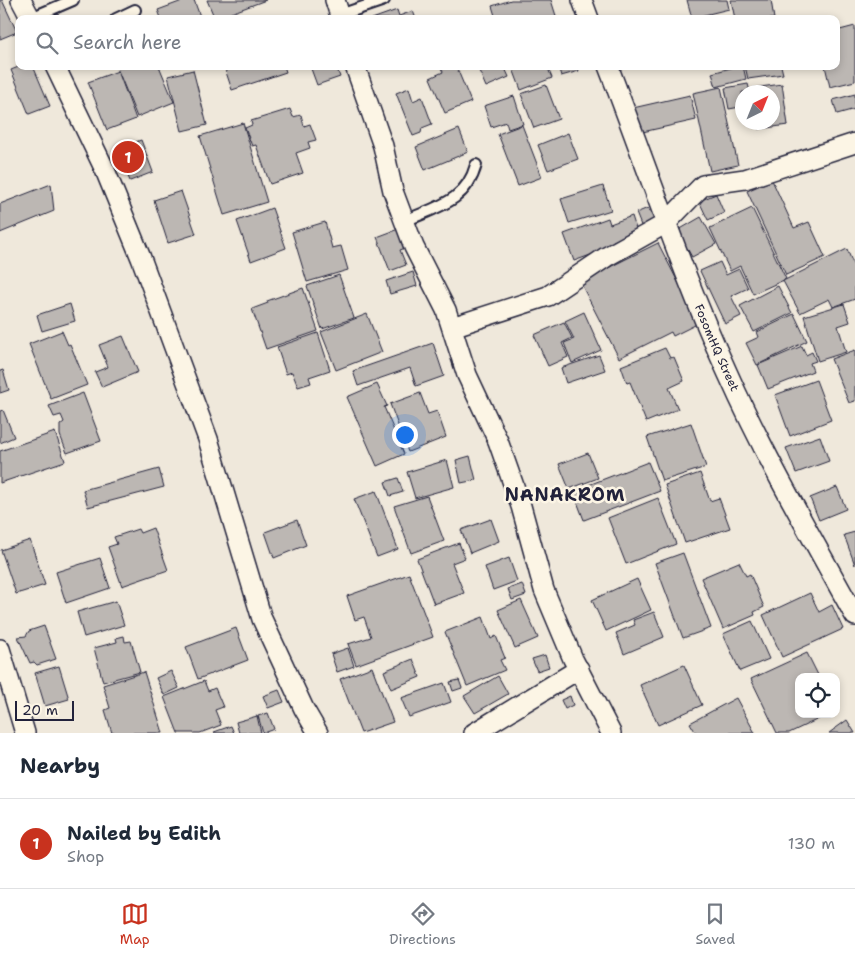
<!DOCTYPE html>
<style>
body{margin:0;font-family:"Shantell Sans",sans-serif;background:#f2f2f3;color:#1f2937}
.controls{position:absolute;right:15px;bottom:15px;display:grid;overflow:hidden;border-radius:10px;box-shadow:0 2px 8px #0003}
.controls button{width:45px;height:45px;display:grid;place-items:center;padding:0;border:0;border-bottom:1px solid #e0e1e3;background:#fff;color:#1f2937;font:25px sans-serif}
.compass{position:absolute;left:735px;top:85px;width:45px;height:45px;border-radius:50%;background:#fff;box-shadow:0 2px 8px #0003;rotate:43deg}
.scale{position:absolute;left:15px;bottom:12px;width:59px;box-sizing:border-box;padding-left:5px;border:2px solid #22223b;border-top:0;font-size:14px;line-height:18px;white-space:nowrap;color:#22223b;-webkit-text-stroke:4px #fcf5e5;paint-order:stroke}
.you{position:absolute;left:404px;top:434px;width:18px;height:18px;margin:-12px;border:4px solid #fff;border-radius:50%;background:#1a73e8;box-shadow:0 0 0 8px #1a73e833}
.badge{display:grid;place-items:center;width:32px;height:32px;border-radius:50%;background:#c8321e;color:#fff;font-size:16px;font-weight:700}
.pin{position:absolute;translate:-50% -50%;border:2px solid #fff;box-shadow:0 1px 5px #0006}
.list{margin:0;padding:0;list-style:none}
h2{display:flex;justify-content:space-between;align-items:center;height:65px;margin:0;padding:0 20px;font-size:21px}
h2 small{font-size:16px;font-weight:400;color:#747a83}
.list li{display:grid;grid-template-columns:32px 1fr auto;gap:15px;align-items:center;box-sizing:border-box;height:90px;padding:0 20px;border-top:1px solid #e0e1e3}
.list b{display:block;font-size:19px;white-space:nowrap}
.list p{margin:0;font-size:16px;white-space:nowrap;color:#747a83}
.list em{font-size:16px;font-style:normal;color:#747a83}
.icon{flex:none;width:28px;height:28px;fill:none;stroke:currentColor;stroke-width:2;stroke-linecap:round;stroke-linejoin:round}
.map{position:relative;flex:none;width:855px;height:733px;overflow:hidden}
.search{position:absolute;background:#fff;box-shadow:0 2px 8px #0003;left:15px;right:15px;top:15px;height:55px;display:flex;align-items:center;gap:12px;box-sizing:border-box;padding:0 18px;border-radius:10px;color:#747a83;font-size:19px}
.sheet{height:155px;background:#fff}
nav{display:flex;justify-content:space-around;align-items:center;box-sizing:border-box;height:70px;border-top:1px solid #e0e1e3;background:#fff;font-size:14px;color:#747a83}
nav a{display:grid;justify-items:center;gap:2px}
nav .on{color:#c8321e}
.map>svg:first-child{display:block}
.building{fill:#bcb7b3;stroke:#22223b}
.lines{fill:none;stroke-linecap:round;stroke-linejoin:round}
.service-casing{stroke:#22223b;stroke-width:14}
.minor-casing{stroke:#22223b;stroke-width:22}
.service{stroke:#fcf5e5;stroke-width:10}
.minor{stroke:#fcf5e5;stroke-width:19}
.labels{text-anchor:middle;stroke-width:5;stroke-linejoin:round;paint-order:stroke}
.street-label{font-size:12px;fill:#22223b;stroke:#fcf5e5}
.district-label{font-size:18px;font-weight:bold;letter-spacing:1px;fill:#22223b;stroke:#fcf5e5}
</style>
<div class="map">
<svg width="855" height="733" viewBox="0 0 855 733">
<rect width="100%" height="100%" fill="#efe8db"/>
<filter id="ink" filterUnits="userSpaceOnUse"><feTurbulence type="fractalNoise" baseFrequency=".02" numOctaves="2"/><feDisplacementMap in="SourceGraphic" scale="10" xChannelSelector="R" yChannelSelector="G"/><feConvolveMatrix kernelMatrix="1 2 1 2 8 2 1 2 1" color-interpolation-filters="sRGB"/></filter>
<g filter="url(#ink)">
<!-- building -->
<g class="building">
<polygon points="0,0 2,0 17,32 0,39"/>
<polygon points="185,0 194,0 201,19 159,19 161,18 158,10"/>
<polygon points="207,0 266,0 215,19"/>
<polygon points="511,0 551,0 557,19 496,19 492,6"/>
<polygon points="687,0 727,0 729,9 692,18"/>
<polygon points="731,0 771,0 774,19 735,19"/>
<polygon points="397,10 399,16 413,11 416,19 372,19"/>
<polygon points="855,26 855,81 830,87 825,66 836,66 836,31"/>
<polygon points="21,66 33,66 50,106 29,114 11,70"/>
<polygon points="122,66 159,66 174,102 137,117 117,68"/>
<polygon points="224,66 284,66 286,72 232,90"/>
<polygon points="310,66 336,66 340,77 317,85"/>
<polygon points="440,66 456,66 471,102 445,113 430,78 443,72"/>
<polygon points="477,66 504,66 509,77 486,87"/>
<polygon points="512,66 547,66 552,78 521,90"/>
<polygon points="558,66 577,66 579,71 561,76"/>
<polygon points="738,66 743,66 746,79 716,87 712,73"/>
<polygon points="745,66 781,66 783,74 748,79"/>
<polygon points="193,70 207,125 182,131 168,76"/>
<polygon points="118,71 136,119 107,130 88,82"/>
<polygon points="748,84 750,92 742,92 742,101 739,101 740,107 729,109 725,88"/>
<polygon points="782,84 788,125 759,129 758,122 772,122 772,92 754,92 753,88"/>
<polygon points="546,85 559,119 534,128 521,94"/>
<polygon points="721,87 738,165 710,171 693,93"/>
<polygon points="409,88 413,101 422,97 432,124 422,128 421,133 413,136 396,93"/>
<polygon points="855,94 855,109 837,114 833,100"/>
<polygon points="690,95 696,120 638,133 633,108"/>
<polygon points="514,96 523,124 508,129 506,122 491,127 484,106"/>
<polygon points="290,109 293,117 301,115 304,126 310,124 316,140 308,142 310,148 296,153 303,173 270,184 256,145 252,146 245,128 252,125 251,121"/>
<polygon points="243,123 267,202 224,215 200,136"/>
<polygon points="522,125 542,177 518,186 498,134"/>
<polygon points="459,129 468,152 425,170 416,147"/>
<polygon points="568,133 578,159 548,170 538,145"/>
<polygon points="141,140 153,172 130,181 117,149"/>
<polygon points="772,180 794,228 809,222 825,257 786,275 747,191"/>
<polygon points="51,184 54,211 0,233 0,204"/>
<polygon points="603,186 611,210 569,223 561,199"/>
<polygon points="181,191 196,234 168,243 154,200"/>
<polygon points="716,194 724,213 708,220 699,201"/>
<polygon points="272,208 286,248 251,261 237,221"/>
<polygon points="648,208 655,222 642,228 636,213"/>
<polygon points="752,208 786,279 753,294 740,266 730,271 710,228"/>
<polygon points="632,216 637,232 613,241 615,246 574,261 564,234 608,218 610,224"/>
<polygon points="701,217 716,244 692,257 677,231"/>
<polygon points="325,222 332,248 341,246 348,270 307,282 292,232"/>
<polygon points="401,228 408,247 400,250 406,265 390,271 377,237"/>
<polygon points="658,243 699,323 673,336 671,332 619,358 580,282"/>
<polygon points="847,249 855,269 855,299 833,307 829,299 800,313 783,281"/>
<polygon points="720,262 726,275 739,269 748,288 731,296 741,316 725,324 700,271"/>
<polygon points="413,272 417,286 390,294 386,281"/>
<polygon points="339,275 354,318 322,329 307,286"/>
<polygon points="778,286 792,313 754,332 740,306"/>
<polygon points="303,288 318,331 266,349 252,309 268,303 267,301"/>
<polygon points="70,304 75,321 42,331 37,315"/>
<polygon points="844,304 850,322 838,326 846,352 818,361 804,316"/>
<polygon points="584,312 601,350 572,363 564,343 574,339 565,321"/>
<polygon points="367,314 382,352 336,370 321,332"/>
<polygon points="794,314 807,341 757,365 746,343 759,337 757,332"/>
<polygon points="564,322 572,338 562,343 568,357 548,366 534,335"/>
<polygon points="62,331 68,345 70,344 87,385 51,399 29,344"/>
<polygon points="318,333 330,370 309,377 311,383 298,387 292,372 286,374 277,347"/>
<polygon points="123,336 138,372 102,387 95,372 108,367 99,345"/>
<polygon points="433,343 444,376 416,386 410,368 358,386 353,371"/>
<polygon points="802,346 806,355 812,352 816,361 810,363 813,371 768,389 758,365"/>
<polygon points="665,348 670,358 674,357 684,381 669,388 678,409 646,422 630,382 627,383 621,366"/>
<polygon points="855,350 855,401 849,403 831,359"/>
<polygon points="599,355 605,370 566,383 561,368"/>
<polygon points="3,370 9,390 0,393 0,371"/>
<polygon points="816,380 831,420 790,436 775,395"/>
<polygon points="377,384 387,406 384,407 404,454 377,466 347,397"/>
<polygon points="83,393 101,441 67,453 60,435 60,425 64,422 61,415 54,417 49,406"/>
<polygon points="420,393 428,414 437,411 446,437 408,452 390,404"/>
<polygon points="3,410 14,437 0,443 0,411"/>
<polygon points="691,423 706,467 662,481 647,437"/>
<polygon points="55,432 65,461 0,483 0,451"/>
<polygon points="820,436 829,461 796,473 786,448"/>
<polygon points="588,453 598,478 569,489 559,464"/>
<polygon points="470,456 476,480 461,483 456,460"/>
<polygon points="447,460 454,487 415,498 407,472"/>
<polygon points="648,462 660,491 584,520 573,491"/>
<polygon points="159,469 164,487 88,507 83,490"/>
<polygon points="700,473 710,501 719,498 730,528 685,543 665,485"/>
<polygon points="398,478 403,492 390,496 385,482"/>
<polygon points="837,487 846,509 819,520 810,498"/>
<polygon points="376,491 398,549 377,557 354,499"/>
<polygon points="427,496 444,541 411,553 394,506"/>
<polygon points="658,498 676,544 626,564 608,518"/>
<polygon points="491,519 499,541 470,553 461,530"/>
<polygon points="297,520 306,545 274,558 265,532"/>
<polygon points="153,528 168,570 122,586 108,547 117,544 114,537 138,529 140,533"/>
<polygon points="855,532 855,565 844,535"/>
<polygon points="30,540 45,585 16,594 1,550"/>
<polygon points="459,543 465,558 452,563 464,593 434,604 417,559"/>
<polygon points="683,553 711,628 683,638 655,563"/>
<polygon points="100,558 110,588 66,603 56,572"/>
<polygon points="509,558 517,581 493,590 485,567"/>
<polygon points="739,562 746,576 750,574 764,607 754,612 755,615 723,629 701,578"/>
<polygon points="409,574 433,637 356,665 348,644 371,637 364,617 355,620 347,596"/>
<polygon points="637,579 651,610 606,631 592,600"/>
<polygon points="522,584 526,595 512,600 508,589"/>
<polygon points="810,593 819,612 832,605 843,629 782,657 763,615"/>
<polygon points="521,600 538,638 515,648 498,610"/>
<polygon points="116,601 124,625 84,637 77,612"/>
<polygon points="654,612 664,637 624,654 616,633 635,625 633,620"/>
<polygon points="483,617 491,639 496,636 505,658 500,660 505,670 467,686 445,632"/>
<polygon points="752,621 769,659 740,671 723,634"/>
<polygon points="44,626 56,659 37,665 34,662 30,663 18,637 26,636 29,631"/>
<polygon points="236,628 248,660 198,679 186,647"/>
<polygon points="124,636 125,642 131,641 140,672 103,682 94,648 117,642 116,638"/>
<polygon points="348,648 354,666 337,672 331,654"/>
<polygon points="807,653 819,677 799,677 799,714 829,714 789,733 777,733 751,679"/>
<polygon points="545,655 549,667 537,671 532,659"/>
<polygon points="413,659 420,677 391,689 384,671"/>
<polygon points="684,665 702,705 658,725 640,685"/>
<polygon points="59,666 69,699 45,706 35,673"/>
<polygon points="372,667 393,722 361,733 340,679"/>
<polygon points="171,671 179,688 164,695 156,678"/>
<polygon points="144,672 163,733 112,733 105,710 110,708 103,685"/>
<polygon points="498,676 508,694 475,713 464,696"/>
<polygon points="459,680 462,688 453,691 450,682"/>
<polygon points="204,681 208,691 215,688 223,707 215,710 221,725 200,733 178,733 164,697"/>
<polygon points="444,683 451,702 409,717 401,698"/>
<polygon points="279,690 284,702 268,708 263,696"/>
<polygon points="570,696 573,705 565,709 561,700"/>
<polygon points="736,698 755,733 696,733 690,723"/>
<polygon points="268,713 274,729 263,733 258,716"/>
<polygon points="257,716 261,733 239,733 236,722"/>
<polygon points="847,720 855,733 829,733"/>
<polygon points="231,726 234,733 215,733 214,732"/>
</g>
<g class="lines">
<defs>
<g id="service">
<polyline points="340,15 384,0"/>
<polyline points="31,18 73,0"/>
<polyline points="116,19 135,10"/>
<path d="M405 221C436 207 466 202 476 165"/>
</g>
<g id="minor">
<polyline points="21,0 31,19"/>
<polyline points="335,0 341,19"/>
<polyline points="582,0 589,19"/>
<polyline points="55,66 105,170 141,258 208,439 262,619 304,709 318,733"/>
<polyline points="355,66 383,146 393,191 414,247 446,310 467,375 498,441 521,506 544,590 573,659 611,733"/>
<path id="s1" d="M608 66C648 169 682 274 728 374 765 457 811 536 855 616"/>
<polyline points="452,327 548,296 606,257 665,224 703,185 745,179 855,143"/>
<polyline points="0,649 25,733"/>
<polyline points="474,733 579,669"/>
</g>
</defs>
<!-- service casing -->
<use href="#service" class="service-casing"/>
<!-- minor casing -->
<use href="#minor" class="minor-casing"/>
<!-- service -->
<use href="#service" class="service"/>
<!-- minor -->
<use href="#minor" class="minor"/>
</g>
</g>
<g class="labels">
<!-- street labels -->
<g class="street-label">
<text dy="4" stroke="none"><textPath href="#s1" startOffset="302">FosomHQ Street</textPath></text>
</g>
<!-- district labels -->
<g class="district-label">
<text x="565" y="501">NANAKROM</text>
</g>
</g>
</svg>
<div class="controls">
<button><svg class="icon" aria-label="locate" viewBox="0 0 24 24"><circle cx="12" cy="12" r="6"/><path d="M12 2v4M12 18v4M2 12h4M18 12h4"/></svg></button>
</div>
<svg class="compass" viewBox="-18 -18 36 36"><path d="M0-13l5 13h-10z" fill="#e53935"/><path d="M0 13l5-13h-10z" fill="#747a83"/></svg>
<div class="scale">20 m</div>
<div class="you"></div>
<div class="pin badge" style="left:128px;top:157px">1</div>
<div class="search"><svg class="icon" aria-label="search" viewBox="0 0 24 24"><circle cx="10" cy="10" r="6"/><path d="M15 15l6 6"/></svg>Search here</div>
</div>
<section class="sheet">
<h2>Nearby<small></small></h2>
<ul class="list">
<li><span class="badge">1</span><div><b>Nailed by Edith</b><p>Shop</p></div><em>130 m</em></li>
</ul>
</section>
<nav>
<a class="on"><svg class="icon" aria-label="map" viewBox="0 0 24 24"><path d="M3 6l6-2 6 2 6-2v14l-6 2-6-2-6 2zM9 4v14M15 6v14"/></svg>Map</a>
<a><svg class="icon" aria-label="directions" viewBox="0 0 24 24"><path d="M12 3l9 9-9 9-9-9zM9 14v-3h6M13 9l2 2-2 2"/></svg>Directions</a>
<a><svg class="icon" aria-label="saved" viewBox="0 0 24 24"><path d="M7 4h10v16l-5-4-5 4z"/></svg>Saved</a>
</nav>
